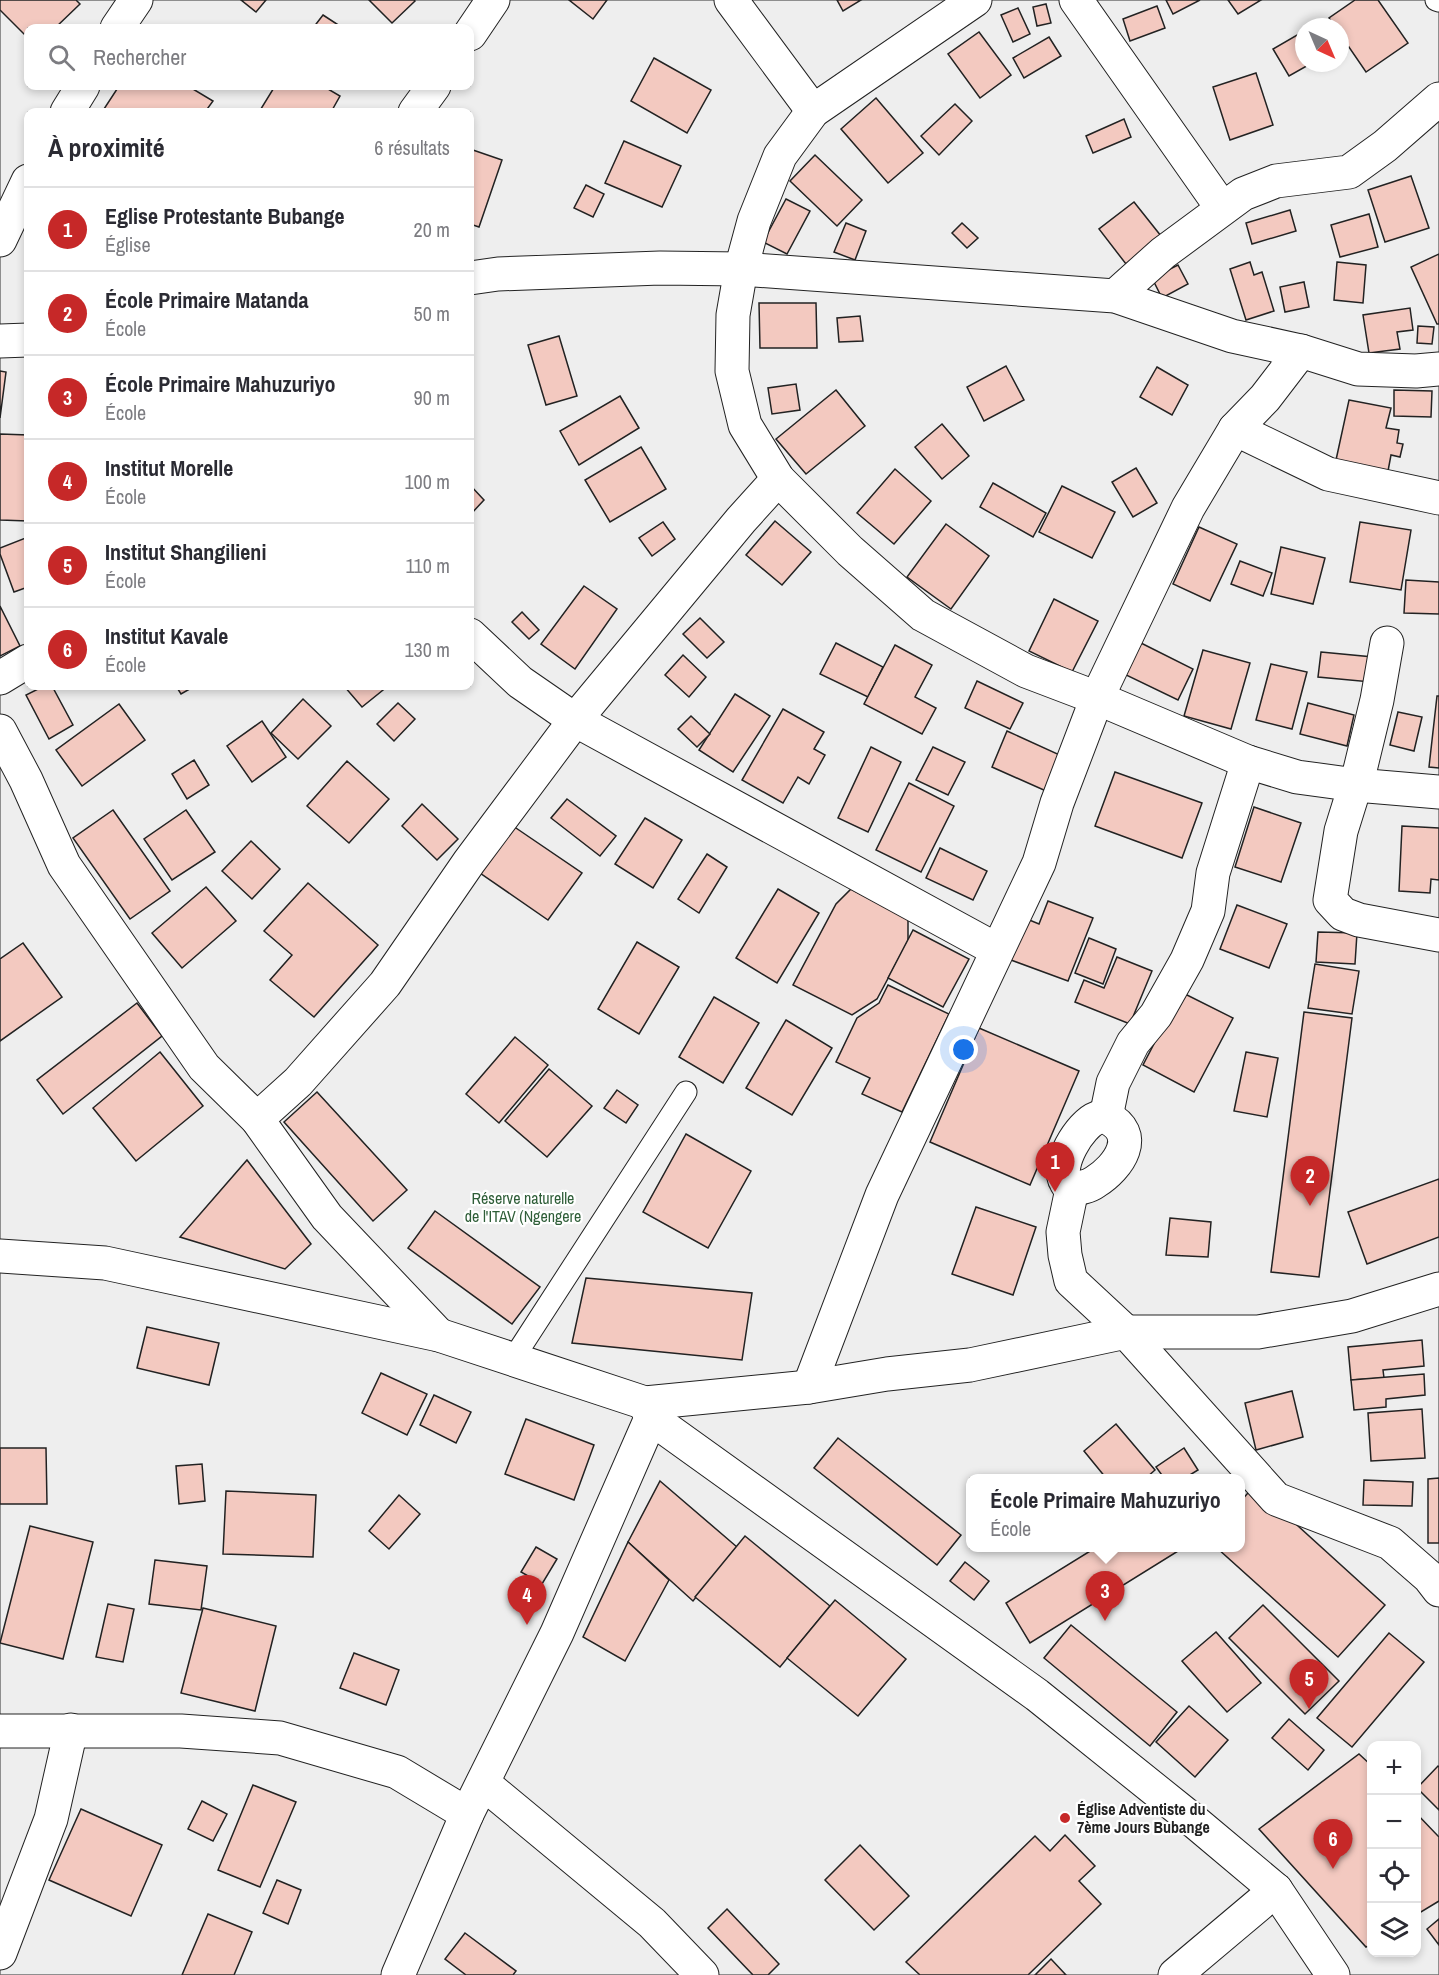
<!DOCTYPE html>
<html lang="fr">
<meta charset="utf-8">
<style>
body{margin:0;font-family:"Archivo Narrow",sans-serif;background:#f2f2f3;color:#2b2b33}
.controls{position:absolute;right:18px;bottom:18px;display:grid;overflow:hidden;border-radius:12px;box-shadow:0 3px 9px #0003}
.controls button{width:54px;height:54px;display:grid;place-items:center;padding:0;border:0;border-bottom:2px solid #e1e1e2;background:#fff;color:#2b2b33;font:30px sans-serif}
.compass{position:absolute;left:1295px;top:18px;width:54px;height:54px;border-radius:50%;background:#fff;box-shadow:0 3px 9px #0003;rotate:136deg}
.you{position:absolute;left:964px;top:1050px;width:21px;height:21px;margin:-15px;border:4px solid #fff;border-radius:50%;background:#1a73e8;box-shadow:0 0 0 9px #1a73e833}
.badge{display:grid;place-items:center;width:39px;height:39px;border-radius:50%;background:#c62828;color:#fff;font-size:20px;font-weight:700}
.pin{position:absolute;translate:-50% -50px;filter:drop-shadow(0 2px 3px #0008)}
.pin::after{content:'';position:absolute;top:32px;width:21px;height:18px;background:inherit;clip-path:polygon(0 0,100% 0,50% 100%)}
.popup{position:absolute;left:966px;top:1474px;width:279px;height:78px;box-sizing:border-box;display:grid;place-content:center;border-radius:12px;background:#fff;filter:drop-shadow(0 2px 4px #0005);font-size:20px;white-space:nowrap;color:#7c7c81}
.popup b{font-size:22px;color:#2b2b33}
.popup::after{content:'';position:absolute;left:50%;top:100%;margin-left:-12px;border:12px solid transparent;border-top-color:#fff}
.list{margin:0;padding:0;list-style:none}
h2{display:flex;justify-content:space-between;align-items:center;height:78px;margin:0;padding:0 24px;font-size:26px}
h2 small{font-size:20px;font-weight:400;color:#7c7c81}
.list li{display:grid;grid-template-columns:39px 1fr auto;gap:18px;align-items:center;box-sizing:border-box;height:84px;padding:0 24px;border-top:2px solid #e1e1e2}
.list b{display:block;font-size:22px;white-space:nowrap}
.list p{margin:0;font-size:20px;white-space:nowrap;color:#7c7c81}
.list em{font-size:20px;font-style:normal;color:#7c7c81}
.icon{flex:none;width:33px;height:33px;fill:none;stroke:currentColor;stroke-width:2;stroke-linecap:round;stroke-linejoin:round}
.map{position:relative;flex:none;width:1439px;height:1975px;overflow:hidden}
.search{position:absolute;background:#fff;box-shadow:0 3px 9px #0003;left:24px;top:24px;width:450px;height:66px;display:flex;align-items:center;gap:15px;box-sizing:border-box;padding:0 21px;border-radius:12px;color:#7c7c81;font-size:22px}
.panel{position:absolute;background:#fff;box-shadow:0 3px 9px #0003;left:24px;top:108px;width:450px;height:582px;border-radius:12px}
.map>svg:first-child{display:block}
.green{fill:#eee;stroke:#6f6f6f;stroke-width:1.5;fill-rule:evenodd}
.building{fill:#f3c9c0;stroke:#222;stroke-width:1.5}
.lines{fill:none;stroke-linecap:round;stroke-linejoin:round}
.lane-casing{stroke:#222;stroke-width:23}
.street-casing{stroke:#222;stroke-width:35}
.secondary-casing{stroke:#222;stroke-width:35}
.lane{stroke:#fff;stroke-width:21}
.street{stroke:#fff;stroke-width:33}
.secondary{stroke:#fff;stroke-width:33}
.poi-dot{fill:#c62828;stroke:#fff;stroke-width:2}
.labels{text-anchor:middle;stroke-width:4.5;stroke-linejoin:round;paint-order:stroke}
.park-label{font-size:16px;fill:#2f5e38;stroke:#fff}
.poi-label{font-size:16px;font-weight:bold;fill:#222;stroke:#fff;text-anchor:start}
</style>
<div class="map">
<svg width="1439" height="1975" viewBox="0 0 1439 1975">
<rect width="100%" height="100%" fill="#fff"/>
<!-- green -->
<path class="green" d="M0 0H1439V1975H0ZM1304 27H1340V63H1304ZM28 28H470V86H28ZM28 112H470V686H28ZM970 1478H1240V1548H970ZM1372 1746H1416V1952H1372Z"/>
<!-- building -->
<g class="building">
<polygon points="0,0 76,0 80,4 55,28 28,28 28,38 0,10"/>
<polygon points="241,0 266,0 256,12"/>
<polygon points="369,0 414,0 415,1 392,23"/>
<polygon points="569,0 607,0 593,19"/>
<polygon points="837,0 861,0 843,11"/>
<polygon points="1166,0 1200,0 1173,14"/>
<polygon points="1228,0 1261,0 1238,14"/>
<polygon points="1355,0 1378,0 1408,43 1366,72 1340,34 1340,27 1335,27 1329,18"/>
<polygon points="1046,4 1051,23 1037,26 1033,7"/>
<polygon points="1157,6 1165,28 1130,41 1123,19"/>
<polygon points="1018,8 1030,34 1013,42 1001,15"/>
<polygon points="323,15 343,28 313,28"/>
<polygon points="1304,31 1304,63 1312,63 1289,76 1273,49"/>
<polygon points="979,32 1011,75 980,98 948,54"/>
<polygon points="1049,37 1061,56 1024,78 1013,58"/>
<polygon points="654,58 711,90 687,133 631,101"/>
<polygon points="1256,73 1273,125 1230,140 1213,87"/>
<polygon points="119,86 188,86 213,101 205,112 102,112"/>
<polygon points="275,86 323,86 340,96 331,112 259,112"/>
<polygon points="876,98 923,153 888,183 841,129"/>
<polygon points="955,104 972,121 939,155 921,136"/>
<polygon points="1124,119 1131,137 1093,153 1086,136"/>
<polygon points="624,141 681,166 662,207 605,183"/>
<polygon points="470,149 502,160 479,227 470,224"/>
<polygon points="815,155 862,200 837,226 790,181"/>
<polygon points="1411,176 1429,228 1385,242 1368,190"/>
<polygon points="586,185 604,194 593,217 574,208"/>
<polygon points="786,199 810,211 787,254 763,242"/>
<polygon points="1134,202 1161,236 1126,264 1099,229"/>
<polygon points="1290,210 1296,231 1252,244 1246,223"/>
<polygon points="1369,214 1378,247 1340,257 1331,225"/>
<polygon points="846,223 866,231 855,260 834,252"/>
<polygon points="962,223 978,238 967,248 952,233"/>
<polygon points="1439,254 1439,324 1437,324 1411,267"/>
<polygon points="1250,262 1254,275 1262,272 1274,311 1246,320 1230,269"/>
<polygon points="1337,262 1366,265 1363,303 1334,300"/>
<polygon points="1178,265 1188,284 1162,298 1152,278"/>
<polygon points="1304,282 1309,307 1285,312 1280,287"/>
<polygon points="759,303 816,303 817,348 760,348"/>
<polygon points="1410,308 1413,330 1397,332 1400,349 1369,353 1363,315"/>
<polygon points="860,316 863,341 839,342 837,318"/>
<polygon points="1418,326 1434,327 1432,344 1417,343"/>
<polygon points="559,336 577,396 546,405 528,345"/>
<polygon points="1006,366 1024,400 984,421 967,387"/>
<polygon points="1157,367 1188,385 1172,415 1140,397"/>
<polygon points="0,371 6,372 0,418"/>
<polygon points="796,384 800,410 772,414 768,388"/>
<polygon points="836,390 865,426 806,474 776,439"/>
<polygon points="1394,390 1432,391 1431,417 1394,416"/>
<polygon points="620,396 639,428 579,465 560,431"/>
<polygon points="1349,400 1391,408 1386,428 1399,430 1397,443 1403,444 1400,457 1391,455 1388,471 1336,460"/>
<polygon points="942,424 969,456 942,479 915,447"/>
<polygon points="0,434 28,435 28,521 0,520"/>
<polygon points="641,447 666,489 610,522 585,480"/>
<polygon points="1136,468 1157,503 1133,517 1112,482"/>
<polygon points="895,469 931,501 894,544 857,513"/>
<polygon points="993,483 1046,513 1033,537 980,507"/>
<polygon points="470,485 484,500 470,515"/>
<polygon points="1062,486 1115,512 1092,558 1039,532"/>
<polygon points="775,521 811,552 782,585 746,555"/>
<polygon points="663,522 675,539 652,556 639,538"/>
<polygon points="1360,522 1411,530 1401,590 1350,582"/>
<polygon points="946,524 989,556 951,609 907,577"/>
<polygon points="1199,527 1237,544 1210,601 1173,584"/>
<polygon points="28,537 28,587 14,592 0,554 0,548"/>
<polygon points="1281,547 1325,558 1313,604 1271,594"/>
<polygon points="1240,561 1272,573 1263,596 1231,584"/>
<polygon points="1406,580 1439,582 1439,614 1404,613"/>
<polygon points="584,586 617,609 575,669 541,644"/>
<polygon points="1054,599 1098,621 1072,672 1029,651"/>
<polygon points="0,606 20,646 0,656"/>
<polygon points="522,612 539,630 529,639 512,622"/>
<polygon points="700,618 724,642 707,658 683,634"/>
<polygon points="1139,642 1193,669 1178,700 1124,674"/>
<polygon points="836,643 883,667 868,697 820,674"/>
<polygon points="895,645 932,665 915,697 936,708 922,734 864,704"/>
<polygon points="1203,650 1250,663 1231,729 1184,716"/>
<polygon points="1321,652 1373,657 1371,682 1318,677"/>
<polygon points="683,655 706,677 689,697 665,675"/>
<polygon points="1271,664 1307,672 1292,729 1256,720"/>
<polygon points="977,681 1023,703 1010,729 965,708"/>
<polygon points="44,686 52,686 73,725 49,739 26,695"/>
<polygon points="176,686 195,686 181,694"/>
<polygon points="344,686 388,686 362,707"/>
<polygon points="735,694 770,716 733,772 699,750"/>
<polygon points="1437,696 1439,696 1439,768 1429,767"/>
<polygon points="303,699 331,726 298,759 271,733"/>
<polygon points="398,703 415,719 394,741 377,724"/>
<polygon points="1308,703 1354,715 1347,746 1300,734"/>
<polygon points="119,704 145,740 82,786 56,750"/>
<polygon points="783,709 824,732 814,749 825,755 809,784 798,777 783,803 742,780"/>
<polygon points="1398,712 1422,717 1414,751 1390,745"/>
<polygon points="691,716 710,734 697,747 678,729"/>
<polygon points="262,721 286,757 252,782 227,746"/>
<polygon points="1007,731 1062,756 1046,791 992,767"/>
<polygon points="871,747 901,762 868,832 838,818"/>
<polygon points="933,747 965,762 948,795 916,780"/>
<polygon points="194,760 209,785 187,799 172,774"/>
<polygon points="347,761 389,799 349,843 307,806"/>
<polygon points="1115,772 1202,803 1182,858 1095,826"/>
<polygon points="909,783 954,806 921,872 876,850"/>
<polygon points="567,799 616,836 600,856 551,818"/>
<polygon points="422,804 458,839 437,860 402,826"/>
<polygon points="1254,807 1301,823 1281,882 1235,867"/>
<polygon points="113,810 170,891 130,919 73,838"/>
<polygon points="186,810 215,852 172,880 144,839"/>
<polygon points="645,818 682,840 653,888 615,864"/>
<polygon points="513,826 582,873 548,920 480,873"/>
<polygon points="1402,826 1439,828 1439,880 1431,879 1430,893 1399,891"/>
<polygon points="251,841 280,869 252,899 222,871"/>
<polygon points="940,848 987,871 973,900 926,878"/>
<polygon points="707,854 727,867 699,913 678,899"/>
<polygon points="308,883 378,945 314,1017 270,980 292,955 264,931"/>
<polygon points="206,887 236,921 182,968 152,933"/>
<polygon points="778,889 819,913 777,983 736,958"/>
<polygon points="851,889 908,919 908,941 877,999 852,1015 793,985 836,904"/>
<polygon points="1048,901 1093,918 1068,981 1011,960 1027,919 1039,924"/>
<polygon points="1237,905 1287,924 1269,968 1220,949"/>
<polygon points="913,930 969,959 943,1007 888,978"/>
<polygon points="1318,932 1357,933 1355,964 1316,962"/>
<polygon points="1089,938 1116,949 1103,984 1075,973"/>
<polygon points="637,942 679,967 639,1034 598,1009"/>
<polygon points="23,943 62,997 0,1041 0,959"/>
<polygon points="1117,957 1152,971 1130,1024 1075,1002 1084,980 1104,988"/>
<polygon points="1315,964 1359,971 1352,1014 1308,1008"/>
<polygon points="888,985 949,1014 902,1112 862,1094 870,1078 836,1062 857,1018 879,1003"/>
<polygon points="1181,992 1233,1018 1194,1092 1143,1065"/>
<polygon points="714,997 759,1023 723,1083 679,1057"/>
<polygon points="137,1003 162,1036 63,1114 37,1080"/>
<polygon points="1304,1012 1352,1018 1319,1277 1271,1272"/>
<polygon points="786,1020 832,1048 792,1115 746,1088"/>
<polygon points="979,1028 1079,1071 1030,1185 930,1142"/>
<polygon points="515,1037 548,1065 499,1123 466,1094"/>
<polygon points="160,1052 203,1106 136,1161 93,1108"/>
<polygon points="1246,1052 1278,1058 1267,1117 1234,1111"/>
<polygon points="549,1069 592,1106 547,1157 505,1121"/>
<polygon points="617,1090 638,1105 626,1123 604,1108"/>
<polygon points="317,1092 407,1190 373,1221 284,1122"/>
<polygon points="686,1134 751,1171 708,1248 643,1212"/>
<polygon points="247,1160 311,1244 285,1269 180,1237"/>
<polygon points="1439,1179 1439,1237 1367,1264 1348,1212"/>
<polygon points="976,1207 1036,1227 1013,1295 952,1274"/>
<polygon points="435,1211 540,1287 512,1324 408,1248"/>
<polygon points="1170,1218 1211,1222 1208,1257 1166,1255"/>
<polygon points="586,1278 752,1293 742,1360 572,1343"/>
<polygon points="147,1327 219,1343 209,1385 137,1368"/>
<polygon points="1422,1340 1424,1366 1383,1370 1384,1378 1351,1380 1348,1347"/>
<polygon points="381,1373 427,1394 407,1435 362,1413"/>
<polygon points="1424,1374 1425,1395 1386,1399 1386,1407 1354,1410 1351,1380"/>
<polygon points="1292,1391 1303,1437 1256,1450 1245,1403"/>
<polygon points="434,1395 471,1412 456,1443 420,1425"/>
<polygon points="1422,1409 1425,1458 1371,1461 1368,1413"/>
<polygon points="526,1419 594,1445 574,1500 505,1474"/>
<polygon points="1116,1424 1155,1470 1146,1478 1106,1478 1084,1451"/>
<polygon points="838,1438 961,1535 937,1565 814,1468"/>
<polygon points="0,1448 46,1448 47,1504 0,1504"/>
<polygon points="1184,1448 1198,1470 1185,1478 1164,1478 1156,1467"/>
<polygon points="202,1464 205,1501 179,1504 176,1466"/>
<polygon points="1439,1478 1439,1543 1428,1543 1428,1479"/>
<polygon points="1364,1480 1413,1482 1412,1506 1363,1505"/>
<polygon points="660,1481 737,1547 693,1601 628,1542"/>
<polygon points="1254,1486 1385,1605 1338,1657 1217,1548 1240,1548 1240,1502"/>
<polygon points="226,1491 316,1495 313,1557 223,1554"/>
<polygon points="399,1495 420,1514 389,1549 369,1531"/>
<polygon points="30,1526 93,1542 63,1659 0,1643"/>
<polygon points="745,1536 830,1606 780,1667 695,1597"/>
<polygon points="628,1542 669,1580 625,1661 583,1637"/>
<polygon points="536,1547 557,1559 542,1584 521,1572"/>
<polygon points="1095,1548 1183,1548 1030,1643 1006,1603"/>
<polygon points="155,1560 207,1566 201,1610 149,1604"/>
<polygon points="965,1562 989,1581 974,1600 950,1581"/>
<polygon points="835,1600 906,1659 858,1716 787,1658"/>
<polygon points="108,1604 134,1609 123,1662 96,1657"/>
<polygon points="1263,1605 1339,1681 1305,1714 1229,1638"/>
<polygon points="203,1608 276,1626 255,1711 181,1693"/>
<polygon points="1071,1625 1177,1712 1150,1746 1044,1658"/>
<polygon points="1216,1632 1261,1683 1227,1712 1182,1661"/>
<polygon points="1389,1633 1424,1662 1352,1747 1317,1718"/>
<polygon points="354,1653 399,1670 386,1705 340,1688"/>
<polygon points="1189,1706 1228,1740 1195,1777 1156,1742"/>
<polygon points="1289,1719 1324,1750 1308,1770 1272,1738"/>
<polygon points="1359,1754 1372,1766 1372,1944 1366,1947 1259,1829"/>
<polygon points="1438,1766 1439,1767 1439,1810 1417,1788"/>
<polygon points="253,1785 296,1802 260,1887 218,1870"/>
<polygon points="202,1801 227,1814 213,1841 188,1829"/>
<polygon points="81,1809 162,1845 131,1916 49,1880"/>
<polygon points="1416,1813 1439,1837 1439,1901 1416,1915"/>
<polygon points="1065,1835 1095,1866 1079,1881 1101,1904 1028,1975 920,1975 906,1962 1035,1836 1050,1851"/>
<polygon points="860,1845 909,1896 874,1930 825,1880"/>
<polygon points="277,1880 301,1890 288,1924 263,1913"/>
<polygon points="727,1909 779,1964 768,1975 753,1975 708,1928"/>
<polygon points="208,1914 252,1932 234,1975 182,1975"/>
<polygon points="1439,1919 1439,1945 1427,1929"/>
<polygon points="465,1933 516,1971 513,1975 466,1975 445,1959"/>
<polygon points="1051,1959 1066,1975 1035,1975"/>
</g>
<g class="lines">
<defs>
<g id="lane">
<polyline points="1436,0 1439,1"/>
<polyline points="513,1359 686,1092"/>
</g>
<g id="street">
<polyline points="731,0 813,111"/>
<polyline points="975,0 813,111 780,156 754,221 741,269 733,315 732,371 745,425 778,479 850,551 923,615 1026,671 1097,698 1248,762 1297,777 1356,785 1439,792"/>
<polyline points="1076,0 1222,208"/>
<polyline points="117,28 136,0"/>
<polyline points="470,34 493,0"/>
<polyline points="67,112 83,86"/>
<polyline points="415,112 434,86"/>
<polyline points="0,240 28,181"/>
<polyline points="470,278 498,274 660,268 741,269 1115,296 1232,336 1301,351 1358,369 1416,371 1439,369"/>
<polyline points="1115,296 1163,253 1243,194 1276,181 1349,172 1385,146 1439,99"/>
<polyline points="0,341 28,340"/>
<polyline points="1235,429 1328,474 1439,498"/>
<polyline points="470,635 520,682 575,720 997,950"/>
<polyline points="1387,643 1377,700 1360,770 1341,831 1330,900 1343,914 1359,920 1439,935"/>
<polyline points="0,678 28,661"/>
<polyline points="0,731 26,780 64,865 204,1067 257,1119 327,1217 439,1335"/>
<polyline points="1106,1117 1113,1083 1133,1043 1156,1015 1187,960 1208,911 1213,873 1248,762"/>
<path d="M1106 1117C1142 1134 1119 1167 1095 1182 1088 1187 1080 1188 1072 1189 1070 1187 1067 1185 1066 1182 1055 1166 1080 1124 1097 1118 1100 1117 1103 1117 1106 1117Z"/>
<polyline points="257,1119 298,1082 385,984 469,862 575,720 741,520 778,479"/>
<polyline points="1072,1189 1063,1232 1065,1255 1071,1281 1126,1332 1276,1499 1390,1543 1429,1577 1439,1590"/>
<polyline points="809,1387 882,1195 1039,863 1057,803 1097,698 1188,508 1235,429 1265,398 1301,351"/>
<polyline points="645,1403 651,1418 1037,1695 1189,1817 1276,1890 1333,1975"/>
<polyline points="0,1731 181,1731 280,1738 397,1772 467,1814"/>
<polyline points="483,1783 652,1923 702,1975"/>
<polyline points="0,1953 51,1819 71,1730"/>
<polyline points="398,1975 467,1814 557,1633 651,1418"/>
<polyline points="1175,1975 1276,1890"/>
</g>
<polyline id="secondary" points="0,1256 105,1263 439,1335 645,1403 809,1387 887,1374 970,1365 1126,1332 1258,1332 1352,1316 1439,1289"/>
</defs>
<!-- lane casing -->
<use href="#lane" class="lane-casing"/>
<!-- street casing -->
<use href="#street" class="street-casing"/>
<!-- secondary casing -->
<use href="#secondary" class="secondary-casing"/>
<!-- lane -->
<use href="#lane" class="lane"/>
<!-- street -->
<use href="#street" class="street"/>
<!-- secondary -->
<use href="#secondary" class="secondary"/>
</g>
<!-- markers -->
<circle class="poi-dot" cx="1065" cy="1818" r="6"/>
<g class="labels">
<!-- park labels -->
<g class="park-label">
<text x="523" y="1204">Réserve naturelle<tspan x="523" dy="18">de l'ITAV (Ngengere</tspan></text>
</g>
<!-- poi labels -->
<g class="poi-label">
<text x="1077" y="1815">Église Adventiste du<tspan x="1077" dy="18">7ème Jours Bubange</tspan></text>
</g>
</g>
</svg>
<div class="controls">
<button>+</button>
<button>−</button>
<button><svg class="icon" aria-label="locate" viewBox="0 0 24 24"><circle cx="12" cy="12" r="6"/><path d="M12 2v4M12 18v4M2 12h4M18 12h4"/></svg></button>
<button><svg class="icon" aria-label="layers" viewBox="0 0 24 24"><path d="M12 4l9 5-9 5-9-5zM3 14l9 5 9-5"/></svg></button>
</div>
<svg class="compass" viewBox="-18 -18 36 36"><path d="M0-13l5 13h-10z" fill="#e53935"/><path d="M0 13l5-13h-10z" fill="#7c7c81"/></svg>
<div class="you"></div>
<div class="pin badge" style="left:1055px;top:1192px">1</div>
<div class="pin badge" style="left:1310px;top:1206px">2</div>
<div class="pin badge" style="left:1105px;top:1621px">3</div>
<div class="popup"><b>École Primaire Mahuzuriyo</b>École</div>
<div class="pin badge" style="left:527px;top:1625px">4</div>
<div class="pin badge" style="left:1309px;top:1709px">5</div>
<div class="pin badge" style="left:1333px;top:1869px">6</div>
<div class="search"><svg class="icon" aria-label="search" viewBox="0 0 24 24"><circle cx="10" cy="10" r="6"/><path d="M15 15l6 6"/></svg>Rechercher</div>
<section class="panel">
<h2>À proximité<small>6 résultats</small></h2>
<ul class="list">
<li><span class="badge">1</span><div><b>Eglise Protestante Bubange</b><p>Église</p></div><em>20 m</em></li>
<li><span class="badge">2</span><div><b>École Primaire Matanda</b><p>École</p></div><em>50 m</em></li>
<li><span class="badge">3</span><div><b>École Primaire Mahuzuriyo</b><p>École</p></div><em>90 m</em></li>
<li><span class="badge">4</span><div><b>Institut Morelle</b><p>École</p></div><em>100 m</em></li>
<li><span class="badge">5</span><div><b>Institut Shangilieni</b><p>École</p></div><em>110 m</em></li>
<li><span class="badge">6</span><div><b>Institut Kavale</b><p>École</p></div><em>130 m</em></li>
</ul>
</section>
</div>
